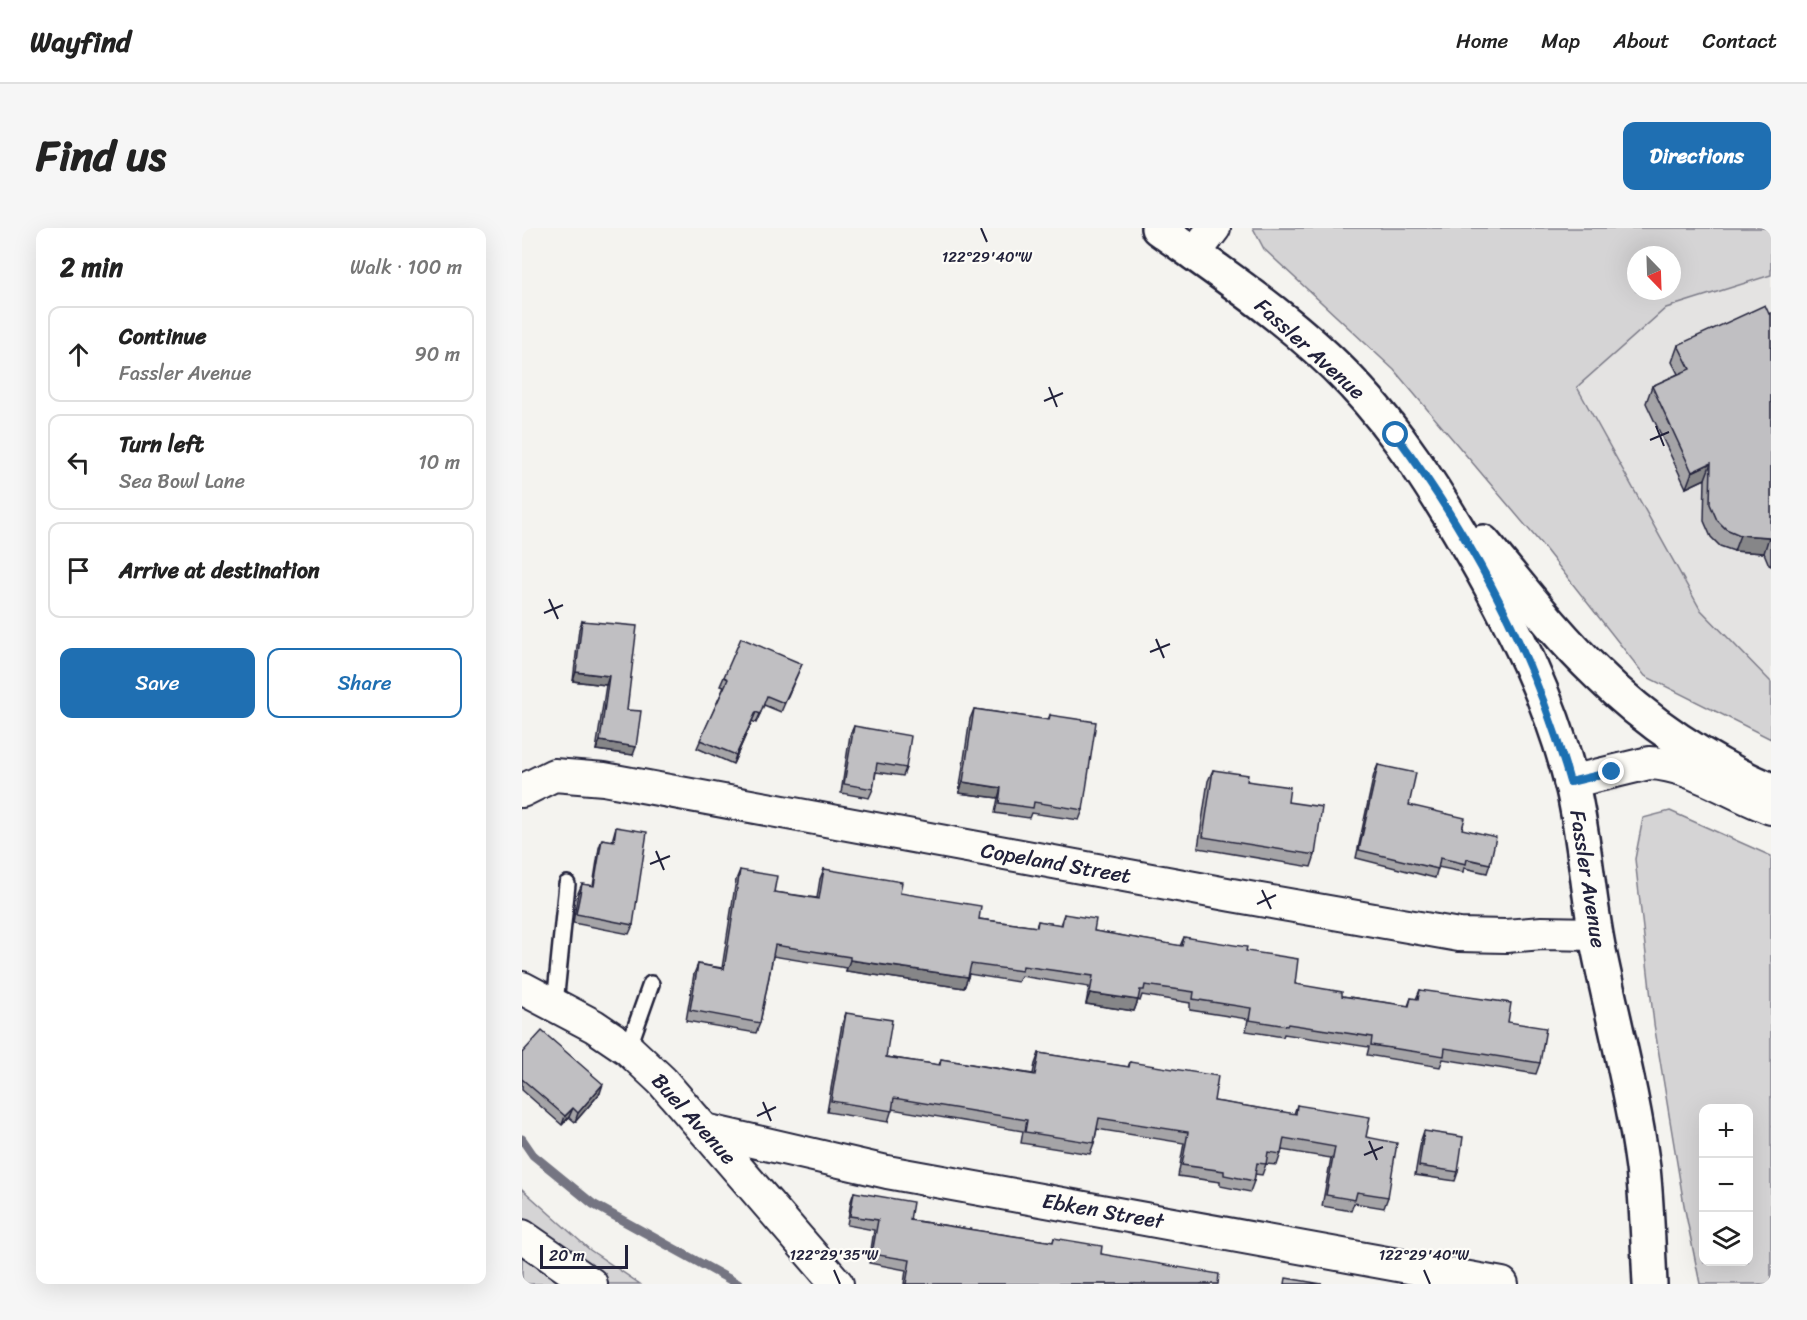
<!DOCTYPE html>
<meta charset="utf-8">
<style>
body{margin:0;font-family:Sriracha,sans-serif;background:#f6f6f6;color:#222}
.controls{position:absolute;right:18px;bottom:18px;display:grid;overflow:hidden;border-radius:12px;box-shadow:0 6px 24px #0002}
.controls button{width:54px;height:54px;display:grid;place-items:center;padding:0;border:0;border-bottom:2px solid #e0e0e0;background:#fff;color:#222;font:30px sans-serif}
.compass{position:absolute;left:1105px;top:18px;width:54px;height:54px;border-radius:50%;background:#fff;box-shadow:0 6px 24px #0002;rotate:157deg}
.scale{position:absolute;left:18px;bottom:15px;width:88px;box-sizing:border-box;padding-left:6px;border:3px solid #22223b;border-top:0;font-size:16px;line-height:21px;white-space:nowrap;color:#22223b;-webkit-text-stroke:4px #fdfcf7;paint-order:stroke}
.stop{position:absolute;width:18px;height:18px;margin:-14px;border:4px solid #1f6fb2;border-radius:50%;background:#fff}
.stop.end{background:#1f6fb2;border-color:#fff;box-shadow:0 2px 6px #0008}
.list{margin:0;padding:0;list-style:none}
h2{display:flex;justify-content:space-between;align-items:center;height:78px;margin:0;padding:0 24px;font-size:26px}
h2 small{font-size:20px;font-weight:400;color:#767676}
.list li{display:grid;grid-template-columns:39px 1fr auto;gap:18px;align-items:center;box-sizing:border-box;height:96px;margin:0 12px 12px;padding:0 12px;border:2px solid #e0e0e0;border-radius:12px}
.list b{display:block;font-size:22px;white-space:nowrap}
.list p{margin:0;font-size:20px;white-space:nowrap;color:#767676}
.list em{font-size:20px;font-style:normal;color:#767676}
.actions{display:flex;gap:12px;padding:18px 24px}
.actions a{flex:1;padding:14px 0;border:2px solid #1f6fb2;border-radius:12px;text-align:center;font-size:21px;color:#1f6fb2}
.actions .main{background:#1f6fb2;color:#fff}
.icon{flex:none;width:33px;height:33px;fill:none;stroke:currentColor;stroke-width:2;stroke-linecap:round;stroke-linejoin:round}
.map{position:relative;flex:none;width:1249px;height:1056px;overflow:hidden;border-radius:12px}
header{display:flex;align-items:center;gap:36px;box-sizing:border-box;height:84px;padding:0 30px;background:#fff;border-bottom:2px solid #e0e0e0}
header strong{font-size:28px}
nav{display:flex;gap:33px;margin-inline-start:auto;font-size:21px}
.intro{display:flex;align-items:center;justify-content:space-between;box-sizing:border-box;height:144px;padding:0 36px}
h1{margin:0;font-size:42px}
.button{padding:15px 27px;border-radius:12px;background:#1f6fb2;color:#fff;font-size:21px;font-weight:700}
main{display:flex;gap:36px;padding:0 36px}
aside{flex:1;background:#fff;border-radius:12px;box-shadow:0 6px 24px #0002}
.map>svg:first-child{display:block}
.built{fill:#e4e3e2}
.green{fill:#d5d4d5;stroke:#7c7b88;stroke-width:1.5;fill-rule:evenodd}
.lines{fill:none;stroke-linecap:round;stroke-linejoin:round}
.stream{stroke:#757582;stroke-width:9}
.service-casing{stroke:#22223b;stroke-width:20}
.minor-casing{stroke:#22223b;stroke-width:36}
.tertiary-casing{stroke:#22223b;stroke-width:38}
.service{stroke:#fdfcf7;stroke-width:15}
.minor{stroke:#fdfcf7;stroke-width:32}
.tertiary{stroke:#fdfcf7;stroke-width:33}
.wall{fill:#a5a4a7;stroke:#22223b;stroke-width:1.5}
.shaded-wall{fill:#868688;stroke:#22223b;stroke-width:1.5}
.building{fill:#c0bfc2;stroke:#22223b;stroke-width:1.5}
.route{stroke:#1f6fb2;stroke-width:8}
.ticks{fill:none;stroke:#22223b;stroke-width:2}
.labels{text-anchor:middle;stroke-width:4.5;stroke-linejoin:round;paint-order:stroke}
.street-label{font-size:21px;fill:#22223b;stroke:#fdfcf7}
.ticks-label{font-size:15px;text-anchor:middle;fill:#22223b;stroke:#fdfcf7;stroke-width:4.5;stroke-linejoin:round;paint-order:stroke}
</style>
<header>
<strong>Wayfind</strong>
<nav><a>Home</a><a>Map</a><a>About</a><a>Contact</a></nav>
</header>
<div class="intro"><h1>Find us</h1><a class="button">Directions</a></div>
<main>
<aside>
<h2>2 min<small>Walk · 100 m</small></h2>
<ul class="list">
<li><svg class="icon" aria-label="ahead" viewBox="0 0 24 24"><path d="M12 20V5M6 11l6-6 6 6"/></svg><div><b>Continue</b><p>Fassler Avenue</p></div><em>90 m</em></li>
<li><svg class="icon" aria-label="left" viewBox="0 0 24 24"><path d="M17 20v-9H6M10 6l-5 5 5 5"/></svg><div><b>Turn left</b><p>Sea Bowl Lane</p></div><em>10 m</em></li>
<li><svg class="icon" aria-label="arrive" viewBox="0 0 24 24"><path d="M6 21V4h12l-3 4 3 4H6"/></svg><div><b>Arrive at destination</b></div></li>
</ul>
<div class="actions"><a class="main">Save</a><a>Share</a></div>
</aside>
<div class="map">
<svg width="1249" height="1056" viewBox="0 0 1249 1056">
<rect width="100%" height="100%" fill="#f4f3ef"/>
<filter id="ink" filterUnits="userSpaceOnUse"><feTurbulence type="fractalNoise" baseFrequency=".0167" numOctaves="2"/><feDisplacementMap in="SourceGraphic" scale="12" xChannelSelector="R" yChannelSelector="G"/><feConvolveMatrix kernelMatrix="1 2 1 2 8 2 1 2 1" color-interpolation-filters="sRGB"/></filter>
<g filter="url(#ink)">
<!-- built -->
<polygon class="built" points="1249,47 1249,454 1178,381 1054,158 1144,80"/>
<!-- green -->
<g class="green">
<path d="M731 0H1249V47L1144 80 1055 159 1178 381 1249 454V511L1123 448 1020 317 872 142 742 21ZM1114 27H1150V63H1114Z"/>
<path d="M1148 583 1249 628V1056H1178L1162 977 1132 796 1113 631 1121 590ZM1226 880V1034H1182V880Z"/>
<polygon points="0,961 68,1022 118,1056 0,1056"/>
</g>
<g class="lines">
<!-- stream -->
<polyline class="stream" points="0,911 11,927 71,976 216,1056"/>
<defs>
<g id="service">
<polyline points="33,776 45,656"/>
<polyline points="106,821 129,756"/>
</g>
<g id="minor">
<polyline points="672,26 692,0"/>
<path d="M1048 554 1127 535C1168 536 1210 566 1249 580"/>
<polyline points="0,563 32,547 82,551 710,667 937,707 984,708 1020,705 1074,706"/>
<polyline points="0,760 72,798 106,821 140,853 315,1056"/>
<polyline points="183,902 365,944 980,1056"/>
<polyline points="0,1008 69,1056"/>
</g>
<g id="tertiary">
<path d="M636 0C703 48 774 95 831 156 876 204 911 259 944 315 990 393 1030 474 1051 561 1063 613 1066 666 1076 718 1091 792 1111 865 1121 940 1125 978 1126 1017 1128 1056"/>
<path d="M961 314C998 358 1033 405 1075 445 1124 494 1185 535 1249 562"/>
</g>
</defs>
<!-- service casing -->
<use href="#service" class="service-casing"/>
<!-- minor casing -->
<use href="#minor" class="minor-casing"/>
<!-- tertiary casing -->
<use href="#tertiary" class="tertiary-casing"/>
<!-- service -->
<use href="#service" class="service"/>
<!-- minor -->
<use href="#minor" class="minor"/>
<!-- tertiary -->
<use href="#tertiary" class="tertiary"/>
</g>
<!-- wall -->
<g class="wall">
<polygon points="1249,85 1249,338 1247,337 1242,325 1212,323 1198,318 1189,309 1182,293 1183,251 1164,260 1124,175 1130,158 1156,146 1150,134 1156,117"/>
<polygon points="60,393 105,482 111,527 74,522 84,457 51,453 57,401"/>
<polygon points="280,436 259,484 242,477 234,495 230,493 211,536 175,520 202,459 198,458 202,449"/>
<polygon points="452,481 526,492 528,487 561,582 557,592 509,585 507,590 473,585 476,570 437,565 448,491"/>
<polygon points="332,498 384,540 381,548 354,544 351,561 347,570 319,565 328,507"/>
<polygon points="856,537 887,577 940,601 968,636 965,645 942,640 941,644 916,639 913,650 834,630 852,546"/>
<polygon points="691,542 725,553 766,574 793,627 789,639 676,620 686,553"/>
<polygon points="94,599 111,697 107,706 51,695 56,665 60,656 71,658 77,620 80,611 90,613"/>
<polygon points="302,641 457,691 514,699 516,693 538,697 542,686 572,703 658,718 662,709 724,723 773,756 820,768 886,778 889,770 894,771 898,762 986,794 1018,835 1014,846 921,831 918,839 845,827 847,819 762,806 761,809 724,803 726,791 668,782 668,775 620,767 618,773 616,772 612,783 564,776 567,759 499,748 496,754 447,746 442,760 324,743 325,740 251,728 238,795 234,805 164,793 172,746 176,736 200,740 214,652 218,642 252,664 295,670 298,651"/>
<polygon points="324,785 364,829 417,837 419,831 511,846 513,836 517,825 606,839 608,834 692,873 772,886 775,877 844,909 866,969 862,980 832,975 829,983 800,978 809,930 760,922 755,937 744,936 740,947 733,946 732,953 728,964 698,958 698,954 656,948 662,915 575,901 572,915 568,926 499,915 501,903 370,881 366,894 305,884 320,796"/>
<polygon points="0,825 78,865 53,894 47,889 40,897 0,862"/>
<polygon points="902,903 936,944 933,953 893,947 899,912"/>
<polygon points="332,964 388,992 531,1014 532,1010 579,1026 696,1056 382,1056 384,1042 347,1035 352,1002 325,997 329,973"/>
</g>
<!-- shaded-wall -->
<g class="shaded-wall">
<polygon points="1189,235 1183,251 1164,260 1170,244"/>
<polygon points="1218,307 1247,309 1242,325 1212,323"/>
<polygon points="54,444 87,448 84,457 51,453"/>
<polygon points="234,484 230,493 211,536 214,527"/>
<polygon points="78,513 114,519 111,527 74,522"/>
<polygon points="441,554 479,560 476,570 437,565"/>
<polygon points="328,732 446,749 442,760 324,743"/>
<polygon points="568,765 616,772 612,783 564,776"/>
<polygon points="81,856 78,865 53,894 56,885"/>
<polygon points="51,880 47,889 40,897 43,888"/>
</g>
<!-- building -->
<g class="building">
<polygon points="1243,77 1247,86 1249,85 1249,312 1247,309 1218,307 1204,301 1195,292 1188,276 1189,235 1170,244 1130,158 1168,141 1156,117"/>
<polygon points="60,393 115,398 105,482 119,483 114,519 78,513 87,448 54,444"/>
<polygon points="219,410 280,436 262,475 245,468 238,486 234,484 214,527 178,512 206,451 202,449"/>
<polygon points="452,481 527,492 528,487 574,494 561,582 512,574 511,580 477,575 479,560 441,554"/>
<polygon points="332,498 389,508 384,540 355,535 351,561 322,556"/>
<polygon points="856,537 894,545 887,577 943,590 940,601 974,609 968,636 945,631 944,636 918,630 916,641 837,622"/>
<polygon points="691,542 726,547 725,553 768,559 766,574 800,579 793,627 681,609"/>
<polygon points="94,599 125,604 111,697 54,686 60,656 72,658 80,611 92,613"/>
<polygon points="302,641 380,654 378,665 459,678 457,691 515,699 516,693 540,697 542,686 574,691 572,703 660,718 662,709 725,719 724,723 776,731 773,756 820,764 820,768 887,778 889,770 896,771 898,762 989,775 986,794 1024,800 1018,835 923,820 922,828 849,817 850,809 766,796 765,798 727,792 729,780 671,771 672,764 623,757 622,762 618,762 616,772 568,765 571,748 501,738 500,743 449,736 446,749 328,732 328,729 253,717 238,795 168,782 176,736 202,741 218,642 255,648 252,664 297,671"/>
<polygon points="324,785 370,792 364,829 418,837 419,831 513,847 517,825 607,839 608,834 696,848 692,873 774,886 775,877 848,889 844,909 875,915 866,969 835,964 833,972 804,967 813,919 762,910 759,926 746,924 744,936 735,935 732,953 702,947 702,943 660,937 666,904 577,890 572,915 503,904 505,892 372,870 370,883 309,873"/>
<polygon points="20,803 81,856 56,885 51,880 43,888 0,851 0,825"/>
<polygon points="902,903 941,909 936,944 897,938"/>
<polygon points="332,964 391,974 388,992 531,1014 532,1010 580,1018 579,1026 697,1046 696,1056 384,1056 388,1032 350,1026 356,992 328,988"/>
<polygon points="764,1050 800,1056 763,1056"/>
</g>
</g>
<g class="lines" filter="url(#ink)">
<!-- route -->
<path class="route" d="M874 207C951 311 1013 429 1048 554L1090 544"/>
</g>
<!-- ticks -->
<path class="ticks" d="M459 0 465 14M527 159 535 179M522 173 541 165M1134 198 1142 218M1128 212 1147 204M27 371 36 391M22 385 41 377M634 411 642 430M628 424 648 416M134 623 142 642M128 636 148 628M740 662 749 681M735 676 754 667M241 874 249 893M235 888 254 879M847 913 855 932M842 927 861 919M312 1042 318 1056M902 1042 908 1056"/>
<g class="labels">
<!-- street labels -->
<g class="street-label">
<text transform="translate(788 121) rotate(42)" y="7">Fassler Avenue</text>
<text transform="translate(534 635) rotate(10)" y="7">Copeland Street</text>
<text transform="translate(1066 651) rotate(81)" y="7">Fassler Avenue</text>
<text transform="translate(172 891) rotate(48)" y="7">Buel Avenue</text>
<text transform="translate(581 983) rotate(10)" y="7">Ebken Street</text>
</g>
</g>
<g class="ticks-label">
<text x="465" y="34">122°29'40"W</text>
<text x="312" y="1032">122°29'35"W</text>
<text x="902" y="1032">122°29'40"W</text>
</g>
</svg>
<div class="controls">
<button>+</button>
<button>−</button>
<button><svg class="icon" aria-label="layers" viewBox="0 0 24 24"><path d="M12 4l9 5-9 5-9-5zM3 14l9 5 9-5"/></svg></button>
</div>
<svg class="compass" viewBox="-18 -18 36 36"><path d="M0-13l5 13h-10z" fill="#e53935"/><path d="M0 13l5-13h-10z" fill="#767676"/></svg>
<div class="scale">20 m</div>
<div class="stop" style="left:874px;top:207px"></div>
<div class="stop end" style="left:1090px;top:544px"></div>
</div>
</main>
